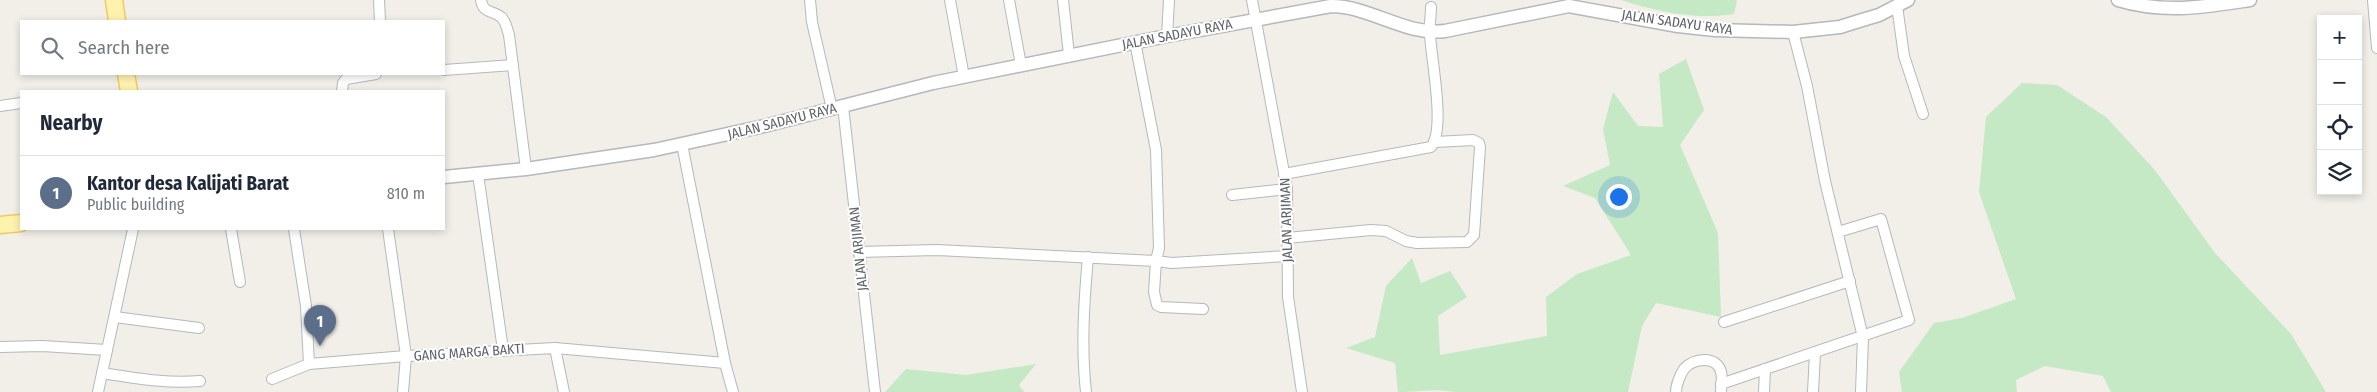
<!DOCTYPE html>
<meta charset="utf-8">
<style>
body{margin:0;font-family:"Fira Sans Condensed",sans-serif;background:#f2f2f3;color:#1f2937}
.controls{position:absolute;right:15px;top:15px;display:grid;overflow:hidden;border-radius:0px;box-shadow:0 2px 8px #0003}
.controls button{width:45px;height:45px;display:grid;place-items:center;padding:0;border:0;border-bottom:1px solid #e0e1e3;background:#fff;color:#1f2937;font:25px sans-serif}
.you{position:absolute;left:1618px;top:196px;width:18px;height:18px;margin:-12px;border:4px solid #fff;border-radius:50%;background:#1a73e8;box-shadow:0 0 0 8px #1a73e833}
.badge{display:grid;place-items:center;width:32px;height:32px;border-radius:50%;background:#0f766e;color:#fff;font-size:16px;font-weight:700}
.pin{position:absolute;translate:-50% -41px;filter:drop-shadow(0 1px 2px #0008)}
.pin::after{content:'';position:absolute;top:26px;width:18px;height:15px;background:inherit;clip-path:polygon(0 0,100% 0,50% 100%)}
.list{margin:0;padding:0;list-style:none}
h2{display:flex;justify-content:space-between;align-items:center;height:65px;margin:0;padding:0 20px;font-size:21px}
h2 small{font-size:16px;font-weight:400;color:#747a83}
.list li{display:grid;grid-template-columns:32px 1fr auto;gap:15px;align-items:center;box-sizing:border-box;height:75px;padding:0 20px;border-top:1px solid #e0e1e3}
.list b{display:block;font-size:19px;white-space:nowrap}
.list p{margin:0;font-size:16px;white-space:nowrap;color:#747a83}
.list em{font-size:16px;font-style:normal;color:#747a83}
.icon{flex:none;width:28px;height:28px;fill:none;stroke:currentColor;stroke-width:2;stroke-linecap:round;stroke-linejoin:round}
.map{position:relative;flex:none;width:2377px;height:392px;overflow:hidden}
.search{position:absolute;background:#fff;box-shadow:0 2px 8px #0003;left:20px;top:20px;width:425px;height:55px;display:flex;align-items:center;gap:12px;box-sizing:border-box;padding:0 18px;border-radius:0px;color:#747a83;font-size:19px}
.panel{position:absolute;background:#fff;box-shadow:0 2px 8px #0003;left:20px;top:90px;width:425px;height:140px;border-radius:0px}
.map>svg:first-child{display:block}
.green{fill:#c5e8c5}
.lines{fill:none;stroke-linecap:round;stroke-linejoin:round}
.minor-casing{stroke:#b5b8bc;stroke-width:12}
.tertiary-casing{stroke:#b5b8bc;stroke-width:15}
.primary-casing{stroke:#f2c960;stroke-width:19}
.minor{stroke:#fff;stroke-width:10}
.tertiary{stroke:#fff;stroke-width:12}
.primary{stroke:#fff2af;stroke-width:16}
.labels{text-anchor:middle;stroke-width:4;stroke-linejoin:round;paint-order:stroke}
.street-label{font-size:14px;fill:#5f6368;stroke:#fff}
</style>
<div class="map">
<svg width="2377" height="392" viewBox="0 0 2377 392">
<rect width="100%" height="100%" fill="#f1efe8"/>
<!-- green -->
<g class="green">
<path d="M1621 0H1737L1734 14C1696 20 1658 12 1621 0Z"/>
<path d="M1686 59 1704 110 1680 145 1718 233 1721 317 1656 303 1642 326 1628 392H1454C1436 388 1417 392 1398 392L1395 363 1346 348 1375 337 1386 286 1412 258 1421 283 1450 271 1467 297 1438 316 1440 355 1547 336 1546 297 1577 274 1631 255 1595 198 1563 186 1610 165 1603 129 1613 92 1638 126 1663 127 1659 74Z"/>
<polygon points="2022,83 2057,85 2106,117 2154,169 2215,253 2291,334 2326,392 2111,392 2103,376 2045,366 2016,380 2017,392 1902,392 1899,372 1934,323 1962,318 2016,299 1979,192 1986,117"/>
<polygon points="1036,364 1019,385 1024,392 885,392 906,369 966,375"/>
</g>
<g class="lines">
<defs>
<g id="minor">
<polyline points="379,0 380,21"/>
<path d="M481 0C483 14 493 10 501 17 506 21 507 29 509 35L526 169"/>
<polyline points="810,0 812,22 832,109"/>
<polyline points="950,0 964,77"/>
<polyline points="1009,0 1021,65"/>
<polyline points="1063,0 1069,55"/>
<polyline points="1252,0 1287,189 1288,297 1302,392"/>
<polyline points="2373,0 2377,48"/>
<polyline points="1897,6 1904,56 1923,114"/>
<polyline points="1793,32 1807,86 1825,181 1863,337 1861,392"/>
<polyline points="1167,36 1169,0"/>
<polyline points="444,70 513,65"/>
<polyline points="342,91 343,83 346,79 376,74"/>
<polyline points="0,106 21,103"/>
<polyline points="843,106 875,392"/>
<polyline points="682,144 725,363"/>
<polyline points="478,174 503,350"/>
<path d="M1284 174 1431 147C1446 129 1431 59 1430 34 1429 25 1431 16 1431 7"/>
<polyline points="1232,195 1287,189"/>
<polyline points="231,229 240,282"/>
<polyline points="294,229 306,306 309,364 406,356 403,392"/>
<polyline points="388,229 406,356 555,348 564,392"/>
<polyline points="1287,238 1371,230 1386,231 1406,241 1417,243 1467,242 1474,235 1480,147 1479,143 1473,140 1435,142"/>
<polyline points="858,252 937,250 1156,261 1159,248 1156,150 1135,42"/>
<polyline points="1203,309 1161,307 1157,305 1154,292 1156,261 1172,263 1287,256"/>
<polyline points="115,317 199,328"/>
<polyline points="1724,322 1850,281"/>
<polyline points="0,347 42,346 107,350"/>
<polyline points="555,348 725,363 733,392"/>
<path d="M102 373C135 378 167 384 200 381"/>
<polyline points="272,379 309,364"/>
<polyline points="1721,384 1909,320 1881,219 1838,232"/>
<polyline points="98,392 133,229"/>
<path d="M1086 392C1081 347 1084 302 1088 257"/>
<path d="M1676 392C1676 385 1680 375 1684 369 1693 358 1717 355 1721 372 1723 378 1721 386 1721 392"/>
<polyline points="1764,392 1765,369"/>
<polyline points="1813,392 1815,353"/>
</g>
<g id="tertiary">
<path d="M2118 0C2165 14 2203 7 2250 0"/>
<path d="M444 177 526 169 654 150 764 126 933 83 1167 36 1331 6C1370 6 1405 36 1445 31L1569 6 1678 26 1715 30 1793 32 1840 27 1859 21 1879 15 1908 0"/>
</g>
<g id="primary">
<polyline points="114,0 117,21"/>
<polyline points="126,74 129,91"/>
<polyline points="0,225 21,223"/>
</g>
</defs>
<!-- minor casing -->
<use href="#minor" class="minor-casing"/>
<!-- tertiary casing -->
<use href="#tertiary" class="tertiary-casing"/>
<!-- primary casing -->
<use href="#primary" class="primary-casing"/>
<!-- minor -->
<use href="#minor" class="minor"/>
<!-- tertiary -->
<use href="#tertiary" class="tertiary"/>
<!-- primary -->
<use href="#primary" class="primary"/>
</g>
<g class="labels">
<!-- street labels -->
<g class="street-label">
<text transform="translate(1677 22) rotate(8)" y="5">JALAN SADAYU RAYA</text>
<text transform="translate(1177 34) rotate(-11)" y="5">JALAN SADAYU RAYA</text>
<text transform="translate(782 121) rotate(-14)" y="5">JALAN SADAYU RAYA</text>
<text transform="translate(1286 220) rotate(-92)" y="5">JALAN ARJIMAN</text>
<text transform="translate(858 249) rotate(-96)" y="5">JALAN ARJIMAN</text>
<text transform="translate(469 352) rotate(-4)" y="5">GANG MARGA BAKTI</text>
</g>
</g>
</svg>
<div class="controls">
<button>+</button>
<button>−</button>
<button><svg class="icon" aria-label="locate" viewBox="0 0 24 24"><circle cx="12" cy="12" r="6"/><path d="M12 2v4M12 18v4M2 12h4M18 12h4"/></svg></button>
<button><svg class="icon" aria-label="layers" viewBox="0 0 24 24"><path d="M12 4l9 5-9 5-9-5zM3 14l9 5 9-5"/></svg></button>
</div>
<div class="you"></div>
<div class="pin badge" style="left:320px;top:346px;background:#5c6f8a">1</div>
<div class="search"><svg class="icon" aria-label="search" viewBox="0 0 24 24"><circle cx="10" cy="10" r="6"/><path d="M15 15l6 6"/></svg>Search here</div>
<section class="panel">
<h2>Nearby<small></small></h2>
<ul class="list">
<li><span class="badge" style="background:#5c6f8a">1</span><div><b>Kantor desa Kalijati Barat</b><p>Public building</p></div><em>810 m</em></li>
</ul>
</section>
</div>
